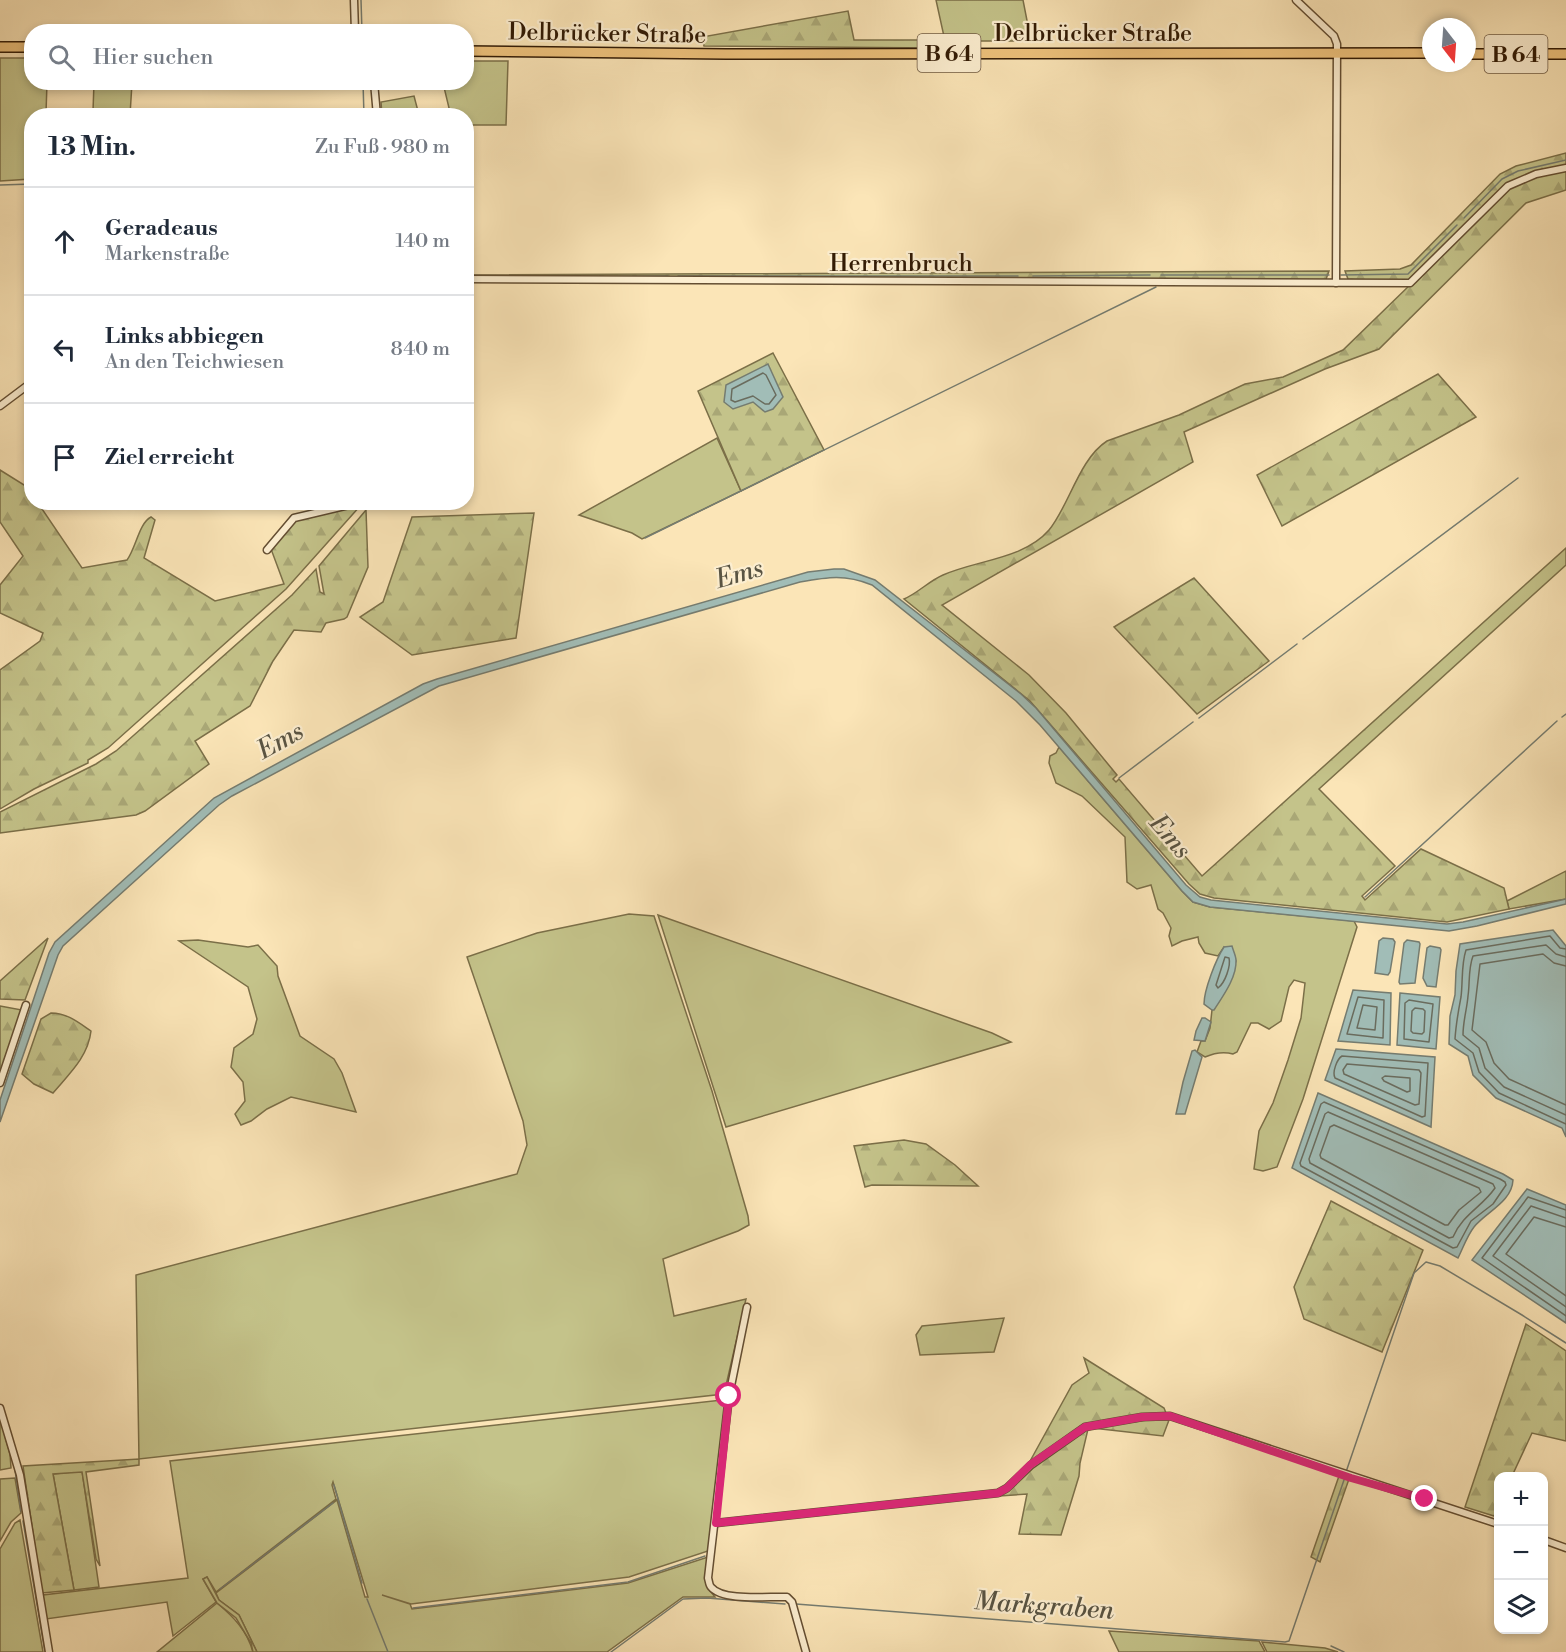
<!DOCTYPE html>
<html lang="de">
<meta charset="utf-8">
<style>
body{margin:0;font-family:"Libre Bodoni",serif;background:#f6f6f7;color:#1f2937}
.controls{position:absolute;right:18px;bottom:18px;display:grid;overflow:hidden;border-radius:12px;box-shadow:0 3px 9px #0003}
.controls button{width:54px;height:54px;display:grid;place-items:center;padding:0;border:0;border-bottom:2px solid #e0e1e3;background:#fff;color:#1f2937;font:30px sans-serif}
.compass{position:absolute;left:1422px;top:18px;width:54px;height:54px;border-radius:50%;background:#fff;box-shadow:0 3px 9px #0003;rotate:163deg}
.stop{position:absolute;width:18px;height:18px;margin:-14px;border:4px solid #db2777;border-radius:50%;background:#fff}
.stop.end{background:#db2777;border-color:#fff;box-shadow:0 2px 6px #0008}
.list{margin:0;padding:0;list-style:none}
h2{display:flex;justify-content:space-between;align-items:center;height:78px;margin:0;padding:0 24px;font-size:26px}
h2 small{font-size:20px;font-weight:400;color:#747a83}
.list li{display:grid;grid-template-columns:39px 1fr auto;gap:18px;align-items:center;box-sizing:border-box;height:108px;padding:0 24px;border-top:2px solid #e0e1e3}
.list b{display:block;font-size:22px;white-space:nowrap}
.list p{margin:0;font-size:20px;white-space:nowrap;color:#747a83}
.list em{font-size:20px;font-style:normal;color:#747a83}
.icon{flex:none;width:33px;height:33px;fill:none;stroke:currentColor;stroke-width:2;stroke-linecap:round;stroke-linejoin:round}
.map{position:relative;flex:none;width:1566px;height:1652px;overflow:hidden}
.search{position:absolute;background:#fff;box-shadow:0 3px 9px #0003;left:24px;top:24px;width:450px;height:66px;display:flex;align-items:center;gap:15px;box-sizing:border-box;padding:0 21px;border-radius:24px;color:#747a83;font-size:22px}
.panel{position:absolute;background:#fff;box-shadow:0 3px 9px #0003;left:24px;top:108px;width:450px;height:402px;border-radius:24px}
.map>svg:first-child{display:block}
.grass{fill:#c4c38a;stroke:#7b6f48;stroke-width:1.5}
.forest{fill:url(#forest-firs);stroke:#7b6f48;stroke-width:1.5}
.water{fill:#a1bdb7;stroke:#757c70;stroke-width:1.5}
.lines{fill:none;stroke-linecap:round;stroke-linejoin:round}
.shore{stroke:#6a6c5e;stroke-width:1.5}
.stream{stroke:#757c70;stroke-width:1.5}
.minor-casing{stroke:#644e32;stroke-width:9}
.primary-casing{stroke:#321b05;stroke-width:12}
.minor{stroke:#fceed0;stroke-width:6}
.primary{stroke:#eec27c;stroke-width:9}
.route{stroke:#db2777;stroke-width:8}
.labels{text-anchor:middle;stroke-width:4.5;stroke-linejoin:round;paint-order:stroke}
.shield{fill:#fceed0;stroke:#6f5a42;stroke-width:1.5}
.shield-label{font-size:22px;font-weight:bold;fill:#321b05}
.street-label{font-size:24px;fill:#321b05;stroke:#fceed0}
.water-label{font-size:26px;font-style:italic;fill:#595443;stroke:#fceed0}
</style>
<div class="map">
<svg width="1566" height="1652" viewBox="0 0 1566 1652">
<defs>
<pattern id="forest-firs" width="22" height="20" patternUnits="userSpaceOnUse" patternTransform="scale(1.5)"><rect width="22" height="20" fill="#c4c38a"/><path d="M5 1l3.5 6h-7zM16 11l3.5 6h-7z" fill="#a9a776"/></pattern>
</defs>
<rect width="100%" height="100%" fill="#fbe5b7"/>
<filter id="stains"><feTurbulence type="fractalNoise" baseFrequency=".00333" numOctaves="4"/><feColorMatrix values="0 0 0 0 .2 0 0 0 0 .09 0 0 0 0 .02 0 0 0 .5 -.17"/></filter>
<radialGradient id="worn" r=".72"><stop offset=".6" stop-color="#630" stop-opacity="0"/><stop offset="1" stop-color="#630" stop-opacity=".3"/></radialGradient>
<!-- grass -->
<g class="grass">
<polygon points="936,0 1023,0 1031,41 945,41"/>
<polygon points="0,58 31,58 32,82 47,83 46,113 93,111 94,83 132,83 130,115 32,116 31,179 0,181"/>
<polygon points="467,61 508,61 506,125 467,125 466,116 425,115 450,112 443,83 466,82"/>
<polygon points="414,96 419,115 382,115 381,102"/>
<polygon points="717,438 741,491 642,539 632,533 579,515"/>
<path d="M1059 747 1182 891 1193 902 1210 907 1354 921 1357 927 1303 1099 1277 1167 1263 1171 1254 1169 1259 1131 1273 1103 1288 1060 1301 1018 1305 983 1294 980 1289 987 1281 1021 1269 1029 1258 1023H1251L1237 1052 1233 1054C1223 1051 1214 1053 1205 1057L1197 1052 1201 1041H1205L1210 1028 1212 1010 1214 1009 1227 988 1236 961 1224 947 1218 956 1205 953 1199 943 1198 937 1182 941 1172 946 1169 936 1171 928 1163 913 1158 909 1151 885 1137 889 1127 882 1125 837 1082 796 1056 783 1049 763 1050 756 1056 753Z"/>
<polygon points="1566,871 1566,899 1509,909 1507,901"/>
<polygon points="629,914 654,916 712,1091 748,1216 749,1225 738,1231 663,1259 674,1316 746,1299 724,1394 139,1459 136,1275 517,1174 527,1145 523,1121 467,957 537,933"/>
<polygon points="658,915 992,1033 1011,1042 726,1127"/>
<polygon points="198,940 248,947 258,945 277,966 278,976 300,1036 334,1059 342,1073 356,1112 291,1097 267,1109 251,1121 241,1125 235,1114 245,1101 243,1082 231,1067 234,1048 253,1034 257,1019 248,987 179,941"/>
<polygon points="1004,1318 994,1352 920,1355 916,1335 922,1326"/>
<polygon points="722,1400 725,1403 708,1551 629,1577 411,1604 382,1595 410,1604 412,1609 628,1583 708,1557 708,1588 715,1597 683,1597 607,1652 257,1652 239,1615 219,1600 216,1593 337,1500 365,1597 368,1597 333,1482 332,1485 336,1499 216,1592 207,1577 203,1579 216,1602 173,1636 167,1602 46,1619 43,1595 188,1578 170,1461"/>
<polygon points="0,1418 10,1454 11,1468 0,1470"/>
<polygon points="82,1471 99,1587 74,1590 53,1474"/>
<polygon points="15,1478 21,1513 11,1522 0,1541 0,1479"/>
<polygon points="20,1520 43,1652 0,1652 0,1549 15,1523"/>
<path d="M217 1603C234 1617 247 1631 253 1652H157Z"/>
<polygon points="1109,1631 1259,1641 1265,1652 1119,1652"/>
<polygon points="1262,1642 1325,1648 1338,1652 1267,1652"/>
</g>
<!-- forest -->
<g class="forest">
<polygon points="848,11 854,40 933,40 934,48 704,46 702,37"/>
<path d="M1566 153V190L1526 203 1379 349 1325 369 1184 432 1193 462 942 605 1029 675 1066 713 1117 775 1113 779 1116 782 1119 779 1202 876 1566 548V565L1319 789 1395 866 1362 896 1365 900 1421 849 1504 888 1509 909 1447 922 1214 898 1200 894 1189 884 1030 701 904 599C918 593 929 581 943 575 977 560 1024 559 1049 530 1069 506 1079 459 1107 441L1179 415 1245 384 1283 377 1343 350 1412 283 1348 279 1345 271 1400 269 1411 265 1500 174 1516 166Z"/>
<polygon points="1329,271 1325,282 467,278 467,275"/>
<polygon points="773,353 824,450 741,491 698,391"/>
<polygon points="1438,374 1476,417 1282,526 1257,475"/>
<path d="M0 470 29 488 31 492 32 502 38 503 82 568 127 560C136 548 139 523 151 517L155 520 144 558 215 601 284 584 271 549 296 519 361 505 286 589 108 748 88 760V763L34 789 0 809V670L40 641 43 633 0 613V585L23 556 0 522Z"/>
<polygon points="366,510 368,567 347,617 344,619 326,623 321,632 294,630 273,661 250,706 195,741 209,764 145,811 136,815 0,833 0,812 96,764 116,751 292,595 316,569 320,592 324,594 319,566"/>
<polygon points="534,513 516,638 412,655 360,617 383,602 412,517"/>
<polygon points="1194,578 1269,661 1197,714 1114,627"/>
<polygon points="48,938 25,1000 0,999 0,981"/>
<polygon points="0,1006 22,1010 0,1075"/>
<path d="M51 1013C67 1013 78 1022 91 1031 88 1057 69 1074 53 1093L34 1084 22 1074 41 1019Z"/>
<polygon points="904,1140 926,1144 955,1165 978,1186 872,1185 865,1187 854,1146"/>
<polygon points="1331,1201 1423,1250 1382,1352 1304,1319 1294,1287"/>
<polygon points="1526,1324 1566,1351 1566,1441 1532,1433 1512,1476 1498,1476 1498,1506 1494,1516 1465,1507"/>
<polygon points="1084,1358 1164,1408 1166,1413 1145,1414 1084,1424 1029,1463 1072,1385 1089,1373"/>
<polygon points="1147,1420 1169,1420 1163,1436 1092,1428"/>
<polygon points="1088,1429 1080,1463 1079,1476 1061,1535 1019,1534 1027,1494 999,1496 1009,1490 1030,1469"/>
<polygon points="139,1459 139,1465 86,1472 100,1566 96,1559 82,1472 53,1474 74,1590 42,1593 23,1466"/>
<polygon points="1339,1476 1349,1479 1320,1562 1311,1557"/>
<polygon points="207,1577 219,1600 239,1615 257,1652 253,1652 251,1643 236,1618 217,1603 203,1579"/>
</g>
<!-- water -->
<g class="water">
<polygon points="768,364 783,397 773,409 765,412 753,402 733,409 724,402 726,385"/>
<path d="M834 569H844L875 580 1021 694 1036 708 1186 885 1200 897 1211 900 1447 924 1463 922 1566 899V904L1477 926 1449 931 1210 907 1193 902 1182 891 1040 725 1016 701 872 585C845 574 828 577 800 582L439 686 232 796 219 805 63 946 58 955 0 1122V1100L49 953 55 942 214 798 423 684 437 679 808 572Z"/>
<polygon points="1553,930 1566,946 1566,1137 1562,1128 1496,1098 1473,1075 1468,1056 1449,1044 1450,1016 1455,995 1456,971 1460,944"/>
<polygon points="1383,938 1393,939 1395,942 1390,972 1388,975 1375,973 1379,941"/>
<polygon points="1407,940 1419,942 1420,944 1415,983 1400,984 1399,982 1404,943"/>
<path d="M1232 946C1233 950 1236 956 1236 960 1237 977 1223 996 1214 1010H1212L1204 1004C1204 990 1216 959 1224 947Z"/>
<polygon points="1430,946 1440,948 1441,950 1436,987 1427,986 1423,978 1427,948"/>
<polygon points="1353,990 1391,993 1390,1045 1338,1041"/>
<polygon points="1400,993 1440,997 1436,1049 1397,1045"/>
<polygon points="1202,1018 1205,1018 1211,1022 1205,1041 1194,1040 1196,1031"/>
<polygon points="1336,1049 1435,1057 1431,1127 1325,1080"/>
<polygon points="1195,1050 1202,1057 1185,1114 1176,1114 1183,1082 1192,1051"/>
<path d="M1318 1093 1503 1174 1513 1180C1512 1202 1486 1212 1474 1227 1467 1236 1463 1248 1458 1258L1292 1168Z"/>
<polygon points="1527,1189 1566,1205 1566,1323 1472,1260"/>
</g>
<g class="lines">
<!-- shore -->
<g class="shore">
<polygon points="763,373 766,375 776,395 769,404 765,404 753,396 735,402 731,400 732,389"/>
<path d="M1566 949 1560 948 1550 936 1466 950C1461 965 1463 981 1461 997 1458 1013 1456 1023 1455 1039L1473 1053 1479 1072 1499 1093 1566 1124"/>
<path d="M1225 957 1229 958C1231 966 1225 983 1218 988L1216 985Z"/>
<path d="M1566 957 1556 954 1546 945 1473 956C1468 969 1470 983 1468 996 1467 1009 1463 1021 1463 1035L1479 1048 1485 1068 1504 1087 1566 1115"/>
<polyline points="1566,966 1554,963 1543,954 1480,964 1472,1030 1486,1042 1494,1063 1509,1079 1566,1105"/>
<polygon points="1358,997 1384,1000 1383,1038 1347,1034"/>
<polygon points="1409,1000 1433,1004 1429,1042 1404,1039 1405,1003"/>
<polygon points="1363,1005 1377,1007 1375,1030 1357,1028"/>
<polygon points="1415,1008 1423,1009 1425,1011 1424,1032 1422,1034 1413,1033 1411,1031 1412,1011"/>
<path d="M1342 1056 1428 1063 1425 1116 1422 1117 1335 1078C1332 1072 1337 1059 1342 1056Z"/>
<polygon points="1347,1064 1419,1070 1421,1073 1419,1104 1415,1105 1344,1074 1343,1070"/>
<polygon points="1385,1076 1410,1078 1410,1091 1407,1092 1384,1081 1382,1078"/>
<polygon points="1324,1102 1500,1179 1505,1182 1506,1185 1493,1204 1471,1221 1457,1247 1453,1248 1301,1166 1300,1163 1321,1104"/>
<path d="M1328 1112 1493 1184 1495 1188C1482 1207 1463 1214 1453 1237L1449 1238 1310 1163 1309 1159 1325 1114Z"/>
<polygon points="1334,1125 1479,1188 1481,1192 1459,1210 1448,1225 1445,1225 1321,1158 1320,1155 1330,1127"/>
<polyline points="1566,1210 1528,1197 1482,1258 1566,1316"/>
<polyline points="1566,1218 1531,1206 1493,1256 1566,1307"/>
<polyline points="1566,1227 1534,1217 1506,1254 1566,1296"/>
</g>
<!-- stream -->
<g class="stream">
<polyline points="361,0 362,32"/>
<polyline points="363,82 364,116"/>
<polyline points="0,185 32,184"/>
<polyline points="1464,218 1502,179 1518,171 1566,160"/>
<polyline points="1161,275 1329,275"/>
<polyline points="1341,275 1408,274 1457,225"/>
<polyline points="678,276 1018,276"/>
<polyline points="1033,276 1150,275"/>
<polyline points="586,277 668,276"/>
<polyline points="645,538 1156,287"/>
<polyline points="1303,639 1518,478"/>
<polyline points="1562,717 1566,714"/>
<polyline points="1199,718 1297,644"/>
<polyline points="1119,778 1193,722"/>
<polyline points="1365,897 1557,721"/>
<polyline points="15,1470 21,1511"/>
<polyline points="1346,1472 1414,1273 1426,1262 1440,1266 1522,1315 1566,1343"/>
<polyline points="334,1485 362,1583"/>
<polyline points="23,1521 45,1652"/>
<polyline points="220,1589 333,1503"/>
<polyline points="367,1599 388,1652"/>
<polyline points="796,1604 1285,1642 1289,1641 1345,1477"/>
<polyline points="413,1608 628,1582 705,1556"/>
<polyline points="1331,1646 1344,1652"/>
<polyline points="611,1652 683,1599 707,1598 785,1604"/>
</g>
<defs>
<g id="minor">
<polyline points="354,0 355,32"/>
<polyline points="1296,0 1334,36 1337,44 1336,283"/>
<polyline points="374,82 377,116"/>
<polyline points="466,279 1410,283 1508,186 1536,174 1566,168"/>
<polyline points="0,406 32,382"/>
<polyline points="267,550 294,518 362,502"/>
<polyline points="0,1083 26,1005"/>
<path d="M747 1307 729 1396 708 1578C709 1581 709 1585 711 1587 723 1602 770 1596 787 1597L792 1602 806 1652"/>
<polyline points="0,1408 20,1475 49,1652"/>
<polyline points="716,1523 998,1493 1007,1488 1031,1465 1085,1427 1142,1417 1170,1416 1498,1524"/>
<polyline points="1544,1540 1566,1548"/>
</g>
<g id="primary">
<polyline points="0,47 32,47"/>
<polyline points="466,51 726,54 1431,53"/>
<polyline points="1467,54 1566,54"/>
</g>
</defs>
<!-- minor casing -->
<use href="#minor" class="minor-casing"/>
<!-- primary casing -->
<use href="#primary" class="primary-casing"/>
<!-- minor -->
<use href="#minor" class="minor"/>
<!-- primary -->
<use href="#primary" class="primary"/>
</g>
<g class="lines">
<!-- route -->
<polyline class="route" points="729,1396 716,1523 998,1493 1007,1488 1030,1465 1085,1427 1142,1417 1170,1416 1351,1478 1425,1499"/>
</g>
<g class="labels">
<!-- shield labels -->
<g class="shield">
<rect x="917.5" y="34" width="63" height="38" rx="4.5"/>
<rect x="1484.5" y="35" width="63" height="38" rx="4.5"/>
</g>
<g class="shield-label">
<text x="949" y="61">B 64</text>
<text x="1516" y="62">B 64</text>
</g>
<!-- street labels -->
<g class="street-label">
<text transform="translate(607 33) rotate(1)" y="8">Delbrücker Straße</text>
<text x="1093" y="41">Delbrücker Straße</text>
<text x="901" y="271">Herrenbruch</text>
</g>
<!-- water labels -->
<g class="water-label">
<text transform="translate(739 573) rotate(-16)" y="9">Ems</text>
<text transform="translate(280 740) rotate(-29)" y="9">Ems</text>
<text transform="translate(1171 836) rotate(49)" y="9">Ems</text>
<text transform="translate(1044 1605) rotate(4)" y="9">Markgraben</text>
</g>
</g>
<rect width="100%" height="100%" filter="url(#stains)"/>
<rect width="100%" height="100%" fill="url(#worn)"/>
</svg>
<div class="controls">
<button>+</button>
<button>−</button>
<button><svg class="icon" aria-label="layers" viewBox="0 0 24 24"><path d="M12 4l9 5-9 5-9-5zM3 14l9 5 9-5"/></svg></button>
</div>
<svg class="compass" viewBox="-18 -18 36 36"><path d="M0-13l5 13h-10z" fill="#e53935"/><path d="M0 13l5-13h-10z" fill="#747a83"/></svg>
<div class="stop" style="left:729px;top:1396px"></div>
<div class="stop end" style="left:1425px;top:1499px"></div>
<div class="search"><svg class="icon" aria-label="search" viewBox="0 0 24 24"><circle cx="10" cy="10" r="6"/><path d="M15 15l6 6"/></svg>Hier suchen</div>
<section class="panel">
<h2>13 Min.<small>Zu Fuß · 980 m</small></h2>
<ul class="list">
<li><svg class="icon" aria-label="ahead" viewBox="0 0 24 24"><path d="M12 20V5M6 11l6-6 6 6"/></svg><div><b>Geradeaus</b><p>Markenstraße</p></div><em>140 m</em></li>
<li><svg class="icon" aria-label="left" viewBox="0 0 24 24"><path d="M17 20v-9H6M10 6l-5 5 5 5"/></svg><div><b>Links abbiegen</b><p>An den Teichwiesen</p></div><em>840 m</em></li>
<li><svg class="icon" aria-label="arrive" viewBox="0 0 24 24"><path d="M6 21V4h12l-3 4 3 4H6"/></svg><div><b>Ziel erreicht</b></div></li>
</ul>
</section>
</div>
